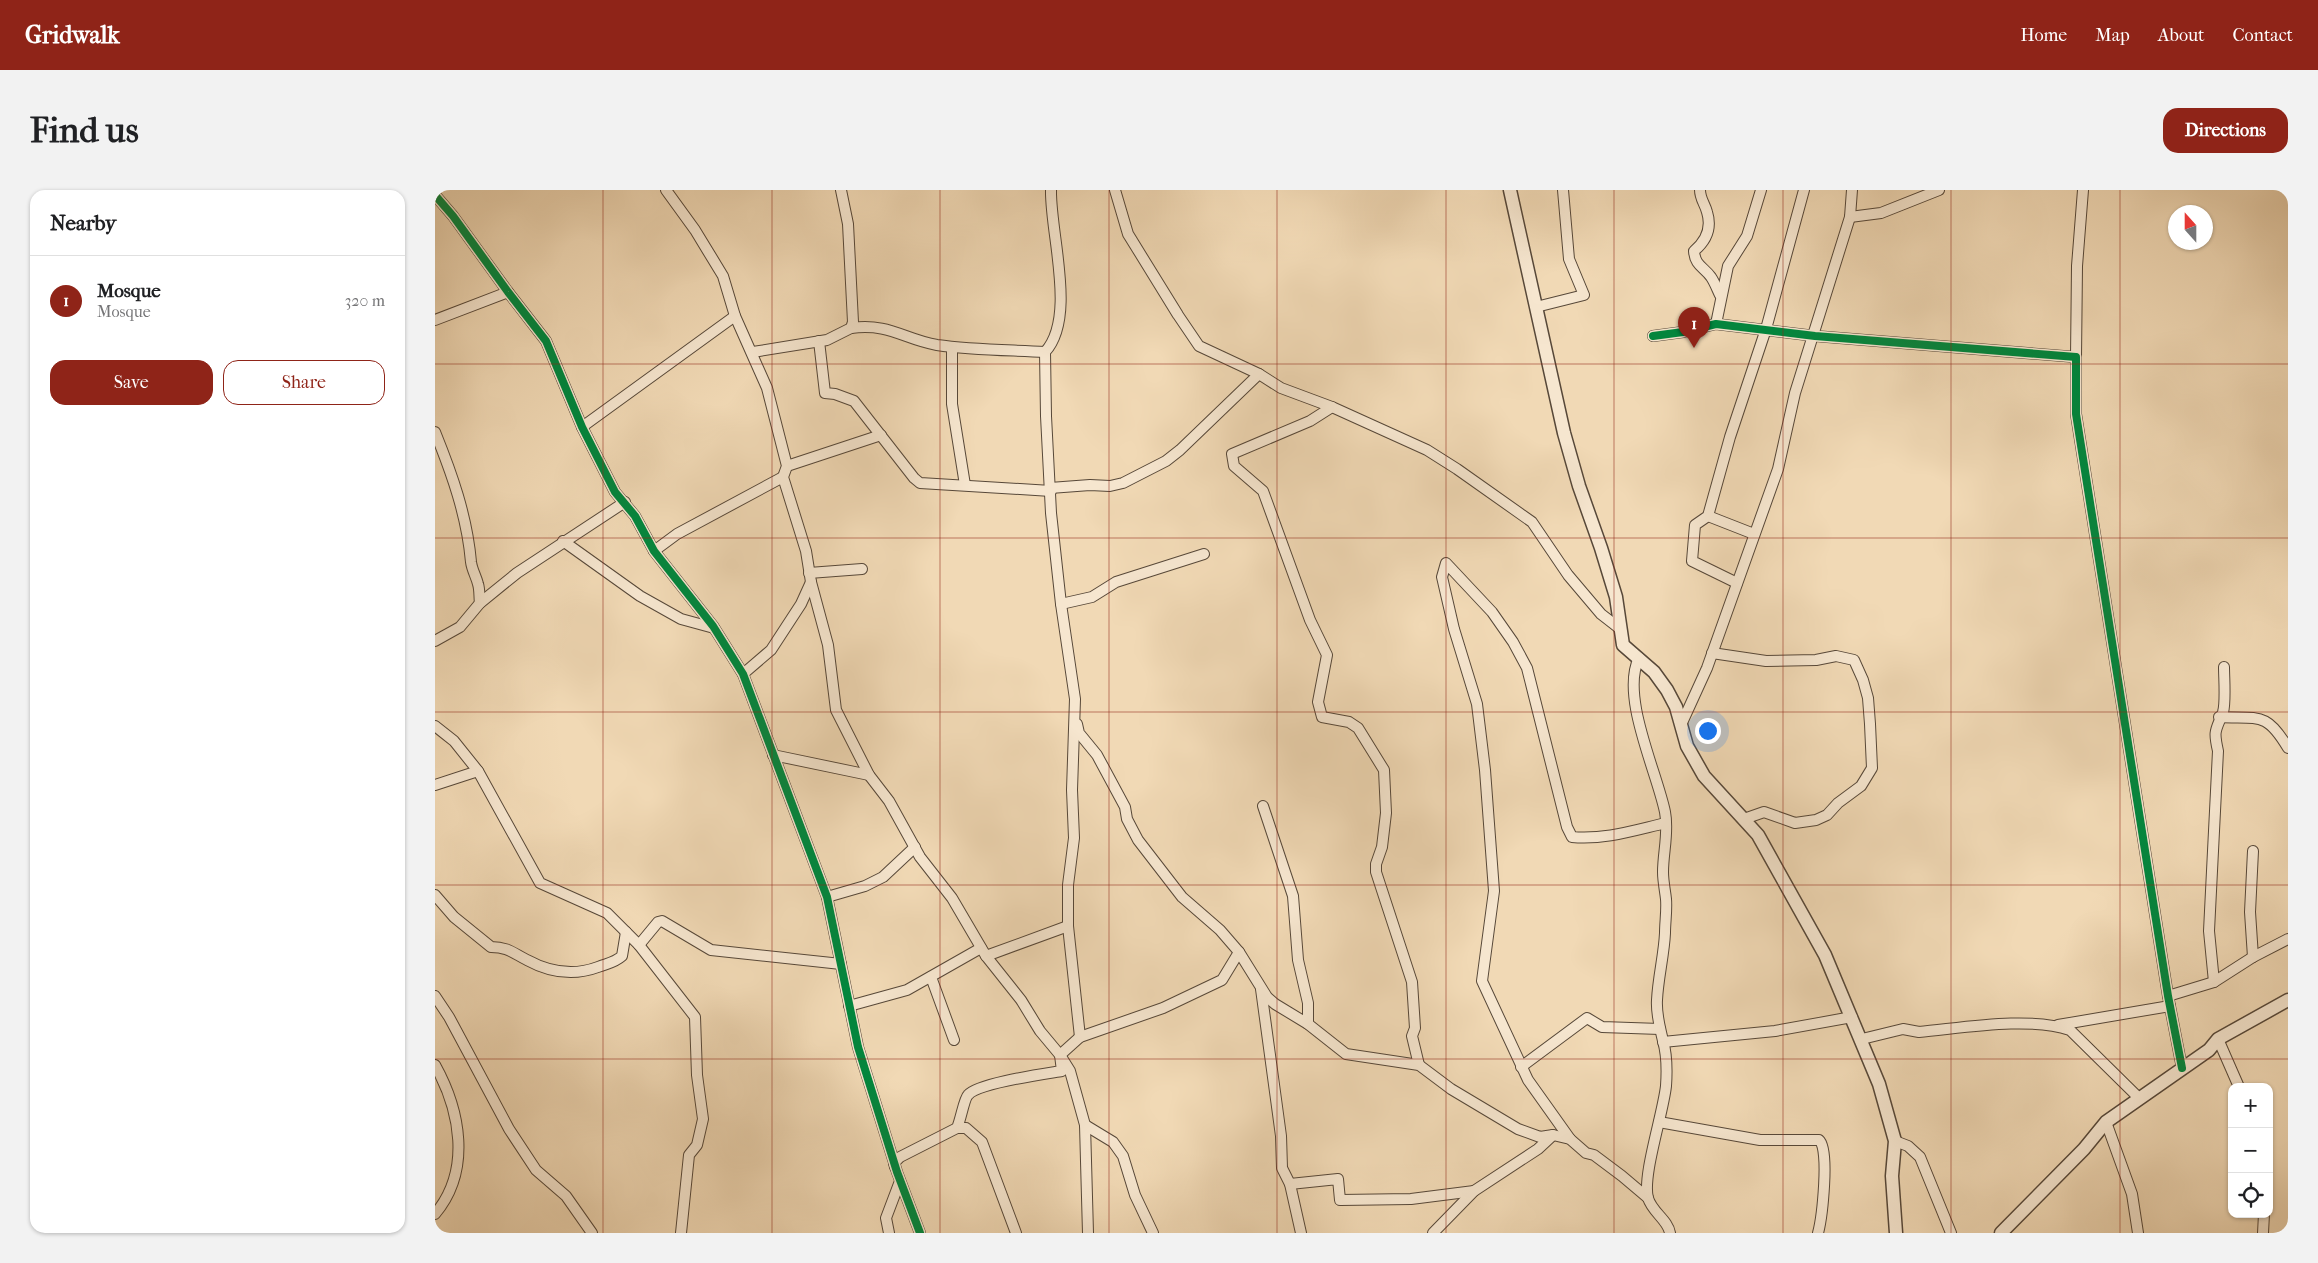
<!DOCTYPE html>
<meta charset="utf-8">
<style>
body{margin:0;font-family:"IM FELL French Canon",serif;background:#f2f2f2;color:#202124}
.controls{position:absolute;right:15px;bottom:15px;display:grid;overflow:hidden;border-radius:10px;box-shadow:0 1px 4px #0004}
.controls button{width:45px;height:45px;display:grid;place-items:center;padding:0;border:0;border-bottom:1px solid #e0e0e0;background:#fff;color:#202124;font:25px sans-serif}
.compass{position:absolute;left:1733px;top:15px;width:45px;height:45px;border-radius:50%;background:#fff;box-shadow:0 1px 4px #0004;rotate:339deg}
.you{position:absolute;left:1272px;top:540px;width:18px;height:18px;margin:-12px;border:4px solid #fff;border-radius:50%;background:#1a73e8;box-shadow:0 0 0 8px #1a73e833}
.badge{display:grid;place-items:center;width:32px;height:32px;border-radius:50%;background:#8f2418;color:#fff;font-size:16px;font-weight:700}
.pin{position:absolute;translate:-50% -41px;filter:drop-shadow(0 1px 2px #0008)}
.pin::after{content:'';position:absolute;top:26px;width:18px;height:15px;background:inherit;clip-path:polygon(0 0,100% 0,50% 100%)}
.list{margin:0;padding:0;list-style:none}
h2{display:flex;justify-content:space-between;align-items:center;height:65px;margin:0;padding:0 20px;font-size:21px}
h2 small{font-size:16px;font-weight:400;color:#757577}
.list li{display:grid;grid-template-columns:32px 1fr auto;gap:15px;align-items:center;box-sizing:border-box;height:90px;padding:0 20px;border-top:1px solid #e0e0e0}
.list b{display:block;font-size:19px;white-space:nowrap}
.list p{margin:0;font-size:16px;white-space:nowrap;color:#757577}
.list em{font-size:16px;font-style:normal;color:#757577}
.actions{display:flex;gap:10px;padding:15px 20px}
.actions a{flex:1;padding:11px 0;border:1px solid #8f2418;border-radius:15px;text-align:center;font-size:18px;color:#8f2418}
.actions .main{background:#8f2418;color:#fff}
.icon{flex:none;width:28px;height:28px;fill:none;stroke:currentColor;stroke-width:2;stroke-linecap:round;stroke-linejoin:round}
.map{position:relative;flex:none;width:1853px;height:1043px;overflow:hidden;border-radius:15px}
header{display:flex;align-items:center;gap:30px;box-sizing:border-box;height:70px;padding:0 25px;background:#8f2418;color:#fff}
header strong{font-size:24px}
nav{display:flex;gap:28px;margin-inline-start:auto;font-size:18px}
.intro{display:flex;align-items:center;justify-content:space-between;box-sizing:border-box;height:120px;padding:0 30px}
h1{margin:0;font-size:35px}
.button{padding:12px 22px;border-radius:15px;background:#8f2418;color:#fff;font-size:18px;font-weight:700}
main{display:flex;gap:30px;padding:0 30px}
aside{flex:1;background:#fff;border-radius:15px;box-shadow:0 1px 4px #0004}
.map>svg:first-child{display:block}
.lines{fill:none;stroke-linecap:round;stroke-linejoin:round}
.minor-casing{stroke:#574839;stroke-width:12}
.tertiary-casing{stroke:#574839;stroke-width:15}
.minor{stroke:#f6e6cf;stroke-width:10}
.tertiary{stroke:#f6e6cf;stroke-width:12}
.cycleway-casing{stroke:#f6e6cf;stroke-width:11}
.cycleway{stroke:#00873e;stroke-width:8}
.grid{fill:none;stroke:#8f2418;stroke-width:1;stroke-opacity:0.55}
</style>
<header>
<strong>Gridwalk</strong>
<nav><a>Home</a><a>Map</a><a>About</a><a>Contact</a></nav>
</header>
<div class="intro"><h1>Find us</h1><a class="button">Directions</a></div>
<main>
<aside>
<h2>Nearby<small></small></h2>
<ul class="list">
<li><span class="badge">1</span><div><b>Mosque</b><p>Mosque</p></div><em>320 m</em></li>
</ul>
<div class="actions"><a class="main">Save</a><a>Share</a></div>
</aside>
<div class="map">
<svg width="1853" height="1043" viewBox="0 0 1853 1043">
<rect width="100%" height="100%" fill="#f1d9b5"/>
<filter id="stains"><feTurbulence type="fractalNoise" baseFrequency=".004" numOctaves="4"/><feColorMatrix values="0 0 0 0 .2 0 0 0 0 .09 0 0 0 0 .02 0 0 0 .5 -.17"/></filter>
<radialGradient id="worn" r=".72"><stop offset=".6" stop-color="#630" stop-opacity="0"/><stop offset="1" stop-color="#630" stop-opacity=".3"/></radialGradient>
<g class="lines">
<defs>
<g id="minor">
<polyline points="231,0 260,40 288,86 300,126 332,198 352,276 348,287 371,361 376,392 393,455 401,520 434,585 454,611 485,667 517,708 551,766 586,810 605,841 625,865 635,881 650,935 653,1043"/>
<path d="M616 0C615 44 642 127 610 162L611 226 616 323 626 414 640 509 637 600 639 648 633 695V736L645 847"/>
<polyline points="680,0 693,44 743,125 764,156 824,184 846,198 897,217 992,260 1022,279 1097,332 1133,385 1166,424 1184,438"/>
<path d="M1265 0C1265 9 1270 14 1272 22 1277 38 1271 51 1259 61 1260 76 1269 77 1276 87 1280 93 1282 99 1285 105"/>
<polyline points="0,5 18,26 73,102 111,151 147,237 180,302 200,326 219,361 278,436 308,484 392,707 423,857 462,982 485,1043"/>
<polyline points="1415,27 1446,23 1504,0"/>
<polyline points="1101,117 1149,105 1134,69 1128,0"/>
<polyline points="0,130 73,102"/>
<polyline points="1281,134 1293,76 1312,46 1326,0"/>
<path d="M416 138C455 133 468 149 502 155 537 160 574 160 610 162"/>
<polyline points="1218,146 1248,142 1281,134 1380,146 1641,167 1641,224 1733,806 1747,878"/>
<polyline points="384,151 390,203 400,204 419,211 479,288 485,293 616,301"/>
<polyline points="517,157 517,214 530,295"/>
<polyline points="318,162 392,150 416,138 418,132 413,34 406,0"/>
<polyline points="1641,167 1642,76 1648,0"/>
<polyline points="897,217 875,231 797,264 799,276 828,301 875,430 892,465 883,512 887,527 914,532 923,538 949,580 951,623 947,657 941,674 941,682 977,792 980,838 977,846 984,875"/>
<polyline points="147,237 300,126"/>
<path d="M0 242C17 284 32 326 36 372 37 380 41 386 43 394 45 400 44 407 45 413"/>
<polyline points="352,276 446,245"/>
<polyline points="615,298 655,295 675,296 688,293 731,271 745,260 824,184"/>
<polyline points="1273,326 1319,344"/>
<polyline points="128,351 205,406 246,429 279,438"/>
<polyline points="219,361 242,344 348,287"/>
<polyline points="374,383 427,379"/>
<polyline points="1302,393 1257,371 1260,335 1273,326 1295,247 1331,139 1369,0"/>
<polyline points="626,414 657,407 681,392 769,364"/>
<polyline points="0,451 25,437 45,413 82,383 190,312"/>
<polyline points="1277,463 1331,471 1381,470 1401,466 1419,470 1428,490 1433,508 1435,534 1437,578 1426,596 1403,613 1392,625 1381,630 1360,633 1329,622 1309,629"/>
<path d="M1204 468C1185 506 1222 582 1230 622 1234 642 1228 662 1228 682 1228 691 1230 700 1231 709 1232 720 1230 732 1230 743 1229 765 1223 788 1222 810 1221 825 1225 837 1228 851 1232 865 1232 882 1231 896 1228 924 1207 986 1213 1008 1217 1022 1233 1030 1235 1043"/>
<polyline points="308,484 336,460 366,414 376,392"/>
<path d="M1784 527C1824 529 1831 521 1853 558"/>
<polyline points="642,534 644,543 662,565 690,617 692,629 703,650 747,707 785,740 804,762 832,807 840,814 873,834 911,864 984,875 1016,899 1083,939 1105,947 1118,945 1135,949 1151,963 1159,965 1187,986 1213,1008"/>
<polyline points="1246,535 1272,478 1343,279 1360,203 1415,27 1417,0"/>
<polyline points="0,536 19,551 43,581 105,693 172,723 204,755 260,827 262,885 268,929 262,955 254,965 246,1043"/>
<polyline points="338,565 434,585"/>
<polyline points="0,595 43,581"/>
<polyline points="828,616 858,706 863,770 873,813 873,834"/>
<polyline points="1818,661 1815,722 1818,767"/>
<path d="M0 705 19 727 56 757C73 757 78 763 92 770 114 782 139 786 163 777 173 773 179 773 187 766L191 742"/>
<polyline points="392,707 430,696 448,687 480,657"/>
<polyline points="204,755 223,732 227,731 276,760 406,774"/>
<polyline points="551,766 633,736"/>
<polyline points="496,787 519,850"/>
<path d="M1779 792 1774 741 1783 561C1778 539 1781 541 1788 522 1791 512 1789 488 1789 477"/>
<polyline points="826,799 846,946 847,978 855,994 866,1043"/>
<polyline points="0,806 14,827 74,939 101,980 131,1006 157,1043"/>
<polyline points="1733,806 1779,792 1818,767 1853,749"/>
<polyline points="414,816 472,800 546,758"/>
<polyline points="1623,835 1735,816"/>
<path d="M1427 849 1468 839 1484 842C1528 838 1593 826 1635 840L1704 908"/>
<polyline points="1783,849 1804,897"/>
<polyline points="1228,852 1340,841 1417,827"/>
<path d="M0 875C25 920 37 980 0 1024"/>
<polyline points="1086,877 1152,828 1167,837 1225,839"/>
<path d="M1224 932 1325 950H1384C1395 959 1387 1028 1383 1043"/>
<polyline points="1671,932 1697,1004 1703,1043"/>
<polyline points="650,935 678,952 688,966 700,1005 718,1043"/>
<polyline points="522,938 531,938 547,952 581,1043"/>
<path d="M1135 949 1093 890 1047 791 1059 701 1050 580 1042 514 1019 439 1007 387 1011 373 1057 422 1078 452 1092 478 1132 637 1137 647C1170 650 1200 640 1231 633"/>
<polyline points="1460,951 1473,956 1485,967 1516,1043"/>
<path d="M460 977 459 973 465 967 522 938C526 929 529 909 533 905 543 893 609 884 627 881L625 865 645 847 728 818 787 790 804 762"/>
<polyline points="855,994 903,989 905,1010 976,1009 1039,1001"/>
<polyline points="454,1043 451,1028 465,991"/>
<polyline points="998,1043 1039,1001 1103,959 1118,945"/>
<polyline points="1828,1043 1829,1024"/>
</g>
<g id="tertiary">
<polyline points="1075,0 1129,243 1144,296 1166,358 1181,407 1188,455 1219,482 1232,500 1241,517 1252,556 1269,586 1323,645 1390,765 1444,894 1460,951 1457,986 1461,1043"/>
<polyline points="1566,1043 1649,959 1671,932 1774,860 1783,849 1853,810"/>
</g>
</defs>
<!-- minor casing -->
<use href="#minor" class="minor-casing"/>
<!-- tertiary casing -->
<use href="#tertiary" class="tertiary-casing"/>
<!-- minor -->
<use href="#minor" class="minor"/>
<!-- tertiary -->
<use href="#tertiary" class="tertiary"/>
<defs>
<g id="cycleway">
<polyline points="0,5 18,26 73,102 111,151 147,237 180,302 200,326 219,361 278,436 308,484 392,707 423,857 462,982 485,1043"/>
<polyline points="1218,146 1248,142 1281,134 1380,146 1641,167 1641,224 1733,806 1747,878"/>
</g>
</defs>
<!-- cycleway casing -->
<use href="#cycleway" class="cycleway-casing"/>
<!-- cycleway -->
<use href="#cycleway" class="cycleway"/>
</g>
<!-- grid -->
<path class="grid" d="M168 0V1043M337 0V1043M505 0V1043M674 0V1043M842 0V1043M1011 0V1043M1179 0V1043M1348 0V1043M1516 0V1043M1685 0V1043M0 174H1853M0 348H1853M0 522H1853M0 695H1853M0 869H1853"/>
<rect width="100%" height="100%" filter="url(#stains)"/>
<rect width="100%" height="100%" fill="url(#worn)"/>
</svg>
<div class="controls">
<button>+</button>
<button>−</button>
<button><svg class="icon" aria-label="locate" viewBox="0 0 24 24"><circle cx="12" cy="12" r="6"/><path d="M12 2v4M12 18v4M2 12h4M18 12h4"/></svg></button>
</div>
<svg class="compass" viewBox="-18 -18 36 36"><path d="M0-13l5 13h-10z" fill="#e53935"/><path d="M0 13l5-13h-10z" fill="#757577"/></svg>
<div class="you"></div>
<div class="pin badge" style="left:1259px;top:158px">1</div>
</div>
</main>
